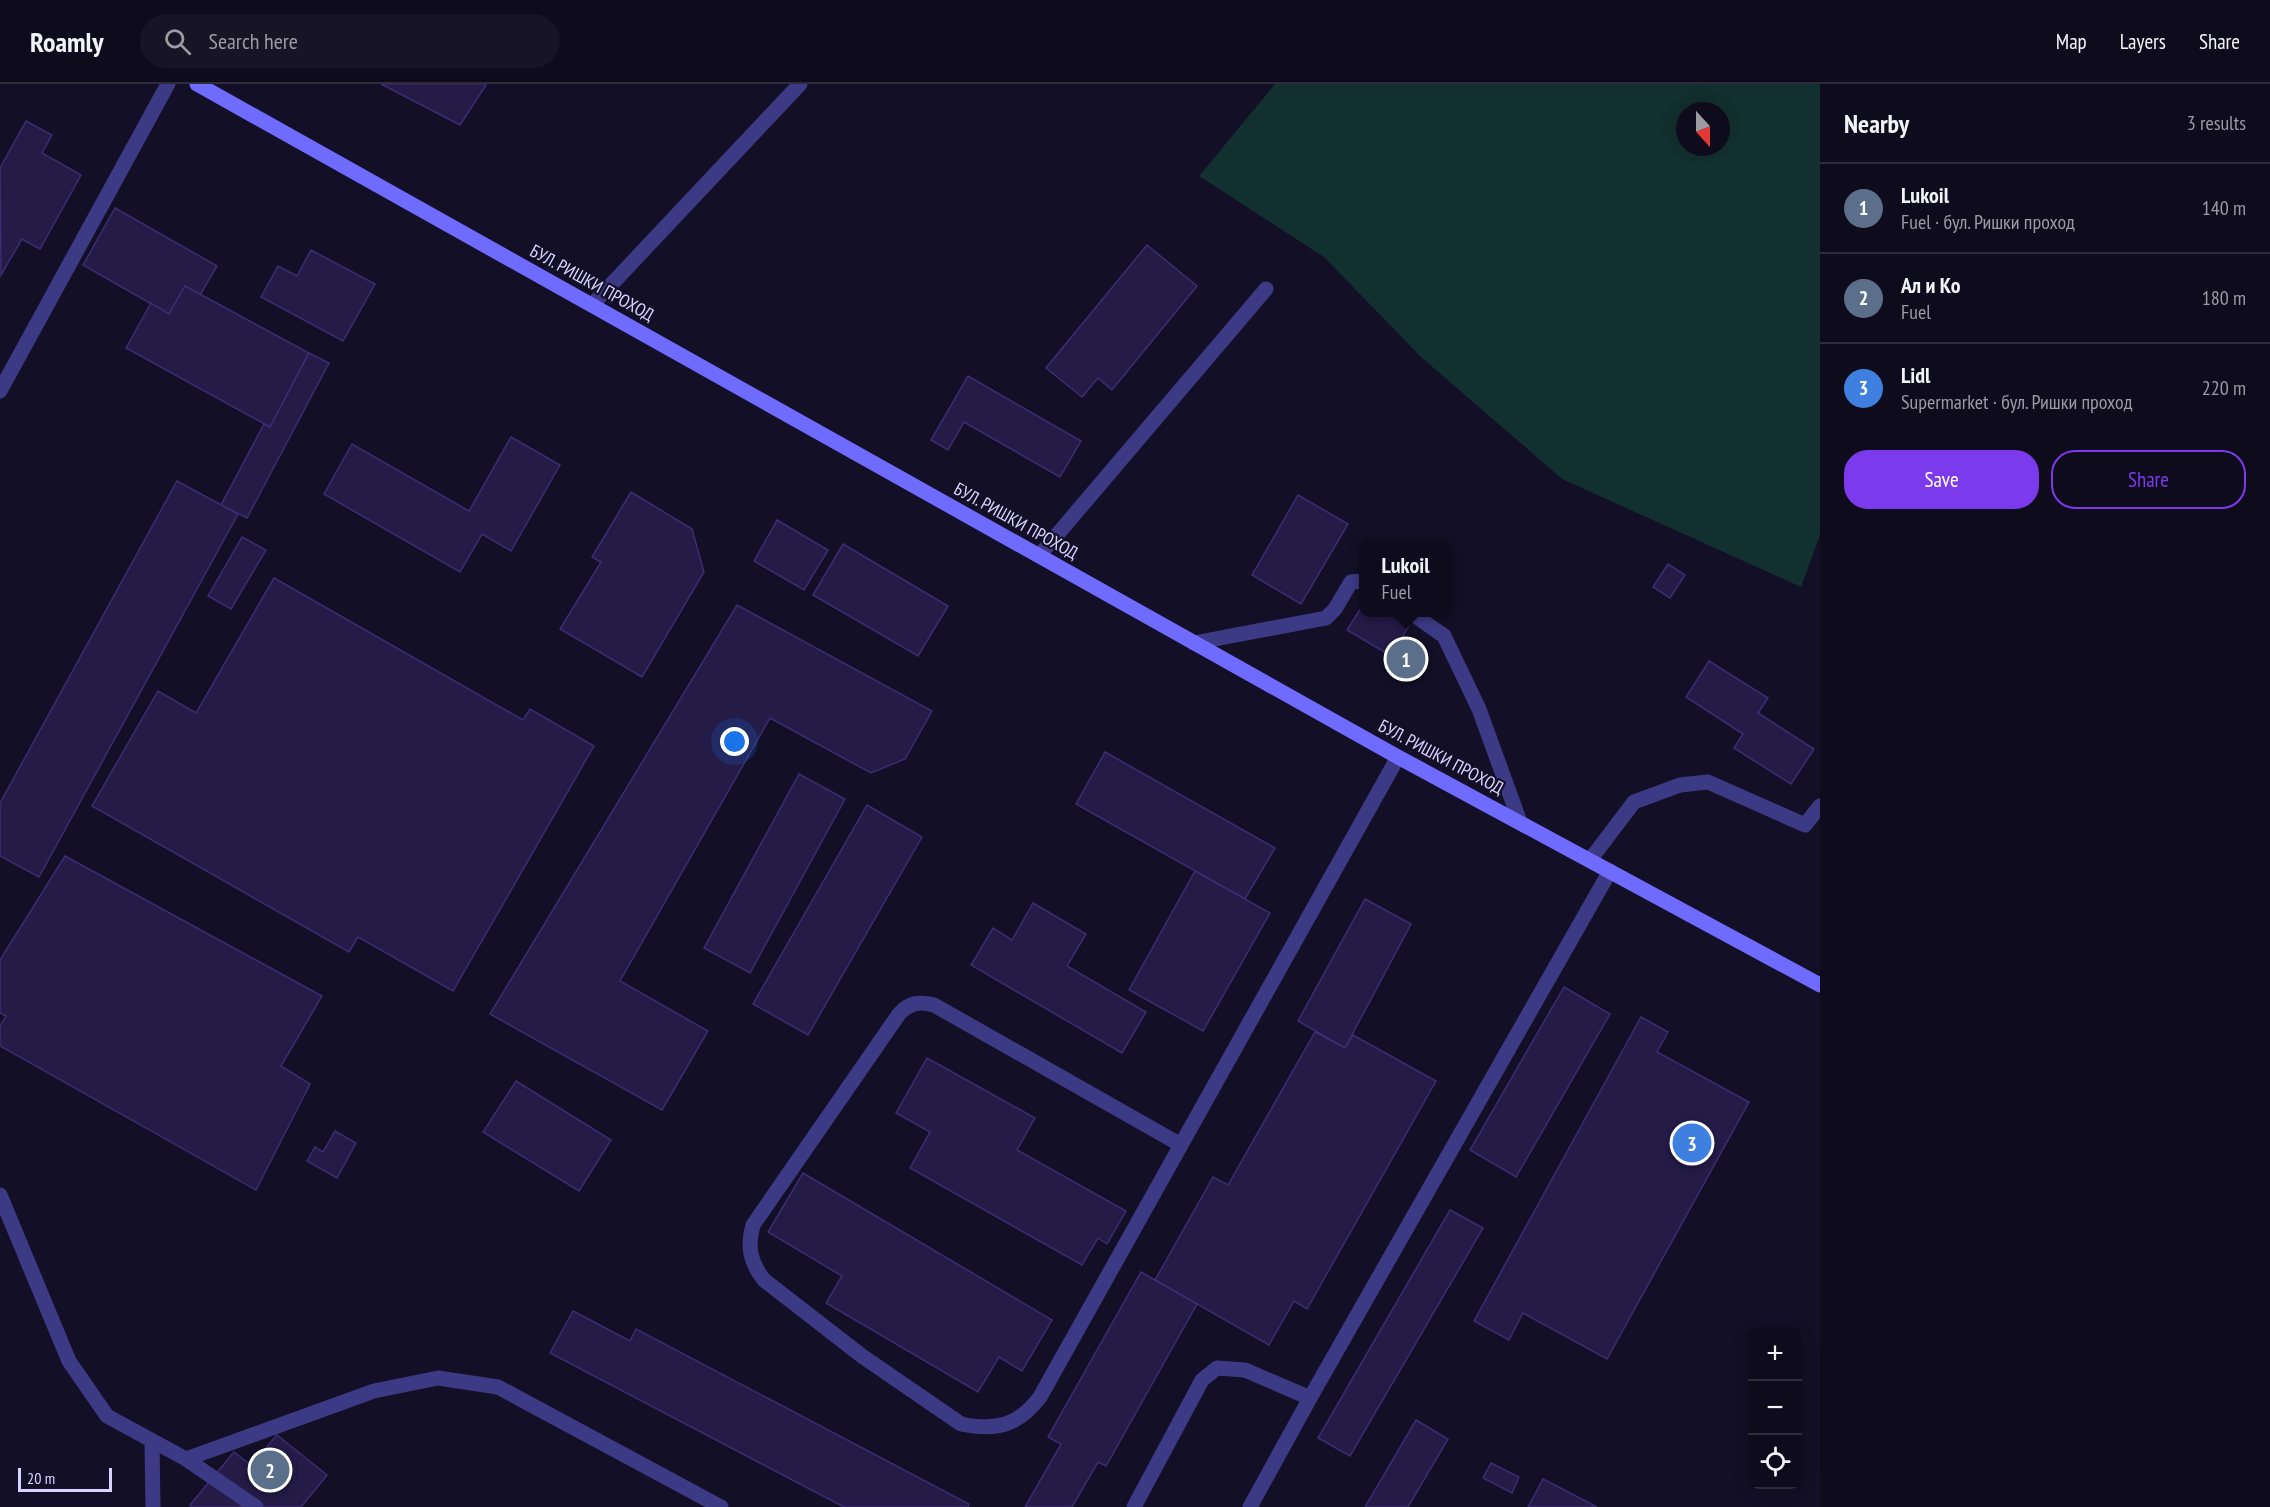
<!DOCTYPE html>
<meta charset="utf-8">
<style>
body{margin:0;font-family:"PT Sans Narrow",sans-serif;background:#171425;color:#f1f3f6}
.controls{position:absolute;right:18px;bottom:18px;display:grid;overflow:hidden;border-radius:12px;box-shadow:0 3px 15px #0003}
.controls button{width:54px;height:54px;display:grid;place-items:center;padding:0;border:0;border-bottom:2px solid #2e2b3b;background:#0e0b1c;color:#f1f3f6;font:30px sans-serif}
.compass{position:absolute;left:1676px;top:18px;width:54px;height:54px;border-radius:50%;background:#0e0b1c;box-shadow:0 3px 15px #0003;rotate:159deg}
.scale{position:absolute;left:18px;bottom:15px;width:94px;box-sizing:border-box;padding-left:6px;border:3px solid #d9d4ff;border-top:0;font-size:16px;line-height:21px;white-space:nowrap;color:#d9d4ff;-webkit-text-stroke:4px #130f26;paint-order:stroke}
.you{position:absolute;left:735px;top:658px;width:21px;height:21px;margin:-15px;border:4px solid #fff;border-radius:50%;background:#1a73e8;box-shadow:0 0 0 9px #1a73e833}
.badge{display:grid;place-items:center;width:39px;height:39px;border-radius:50%;background:#7c3aed;color:#fff;font-size:20px;font-weight:700}
.pin{position:absolute;translate:-50% -50%;border:3px solid #fff;box-shadow:0 2px 6px #0006}
.popup{position:absolute;left:1359px;top:455px;width:93px;height:78px;box-sizing:border-box;display:grid;place-content:center;border-radius:12px;background:#0e0b1c;filter:drop-shadow(0 2px 4px #0005);font-size:20px;white-space:nowrap;color:#9b9ba3}
.popup b{font-size:22px;color:#f1f3f6}
.popup::after{content:'';position:absolute;left:50%;top:100%;margin-left:-12px;border:12px solid transparent;border-top-color:#0e0b1c}
.list{margin:0;padding:0;list-style:none}
h2{display:flex;justify-content:space-between;align-items:center;height:78px;margin:0;padding:0 24px;font-size:26px}
h2 small{font-size:20px;font-weight:400;color:#9b9ba3}
.list li{display:grid;grid-template-columns:39px 1fr auto;gap:18px;align-items:center;box-sizing:border-box;height:90px;padding:0 24px;border-top:2px solid #2e2b3b}
.list b{display:block;font-size:22px;white-space:nowrap}
.list p{margin:0;font-size:20px;white-space:nowrap;color:#9b9ba3}
.list em{font-size:20px;font-style:normal;color:#9b9ba3}
.actions{display:flex;gap:12px;padding:18px 24px}
.actions a{flex:1;padding:14px 0;border:2px solid #7c3aed;border-radius:24px;text-align:center;font-size:21px;color:#7c3aed}
.actions .main{background:#7c3aed;color:#fff}
.icon{flex:none;width:33px;height:33px;fill:none;stroke:currentColor;stroke-width:2;stroke-linecap:round;stroke-linejoin:round}
.map{position:relative;flex:none;width:1820px;height:1423px;overflow:hidden}
header{display:flex;align-items:center;gap:36px;box-sizing:border-box;height:84px;padding:0 30px;background:#0e0b1c;border-bottom:2px solid #2e2b3b}
header strong{font-size:28px}
nav{display:flex;gap:33px;margin-inline-start:auto;font-size:21px}
.search{width:420px;height:54px;background:#171425;display:flex;align-items:center;gap:15px;box-sizing:border-box;padding:0 21px;border-radius:33px;color:#9b9ba3;font-size:22px}
main{display:flex}
aside{flex:1;background:#0e0b1c}
.map>svg:first-child{display:block}
.green{fill:#12302f;fill-rule:evenodd}
.building{fill:#241b47;stroke:#3b2d73;stroke-width:1.5}
.lines{fill:none;stroke-linecap:round;stroke-linejoin:round}
.service{stroke:#3d3a85;stroke-width:15}
.minor{stroke:#3d3a85;stroke-width:15}
.secondary{stroke:#6f6bff;stroke-width:15}
.labels{text-anchor:middle;stroke-width:4.5;stroke-linejoin:round;paint-order:stroke}
.street-label{font-size:18px;fill:#d9d4ff;stroke:#130f26}
</style>
<header>
<strong>Roamly</strong>
<div class="search"><svg class="icon" aria-label="search" viewBox="0 0 24 24"><circle cx="10" cy="10" r="6"/><path d="M15 15l6 6"/></svg>Search here</div>
<nav><a>Map</a><a>Layers</a><a>Share</a></nav>
</header>
<main>
<div class="map">
<svg width="1820" height="1423" viewBox="0 0 1820 1423">
<rect width="100%" height="100%" fill="#130f26"/>
<!-- green -->
<path class="green" d="M1275 0H1820V451L1801 503 1562 395 1421 273 1324 173 1199 92ZM1685 27H1721V63H1685Z"/>
<!-- building -->
<g class="building">
<polygon points="381,0 485,0 486,1 460,41"/>
<polygon points="26,37 52,51 42,69 81,91 40,165 22,155 1,191 0,84"/>
<polygon points="115,124 217,182 200,211 185,202 169,230 83,181"/>
<polygon points="1147,161 1197,202 1112,306 1098,294 1082,313 1046,284"/>
<polygon points="311,166 375,200 343,257 261,213 278,182 297,192"/>
<polygon points="185,202 309,269 270,343 126,264 151,219 169,230"/>
<polygon points="309,269 329,279 247,434 221,421 264,340 270,343"/>
<polygon points="968,292 1081,357 1060,393 964,338 948,366 931,356"/>
<polygon points="511,353 560,381 511,467 482,450 460,488 324,410 352,360 469,427"/>
<polygon points="177,397 238,430 39,793 0,772 0,719"/>
<polygon points="631,408 692,445 704,488 642,593 560,545 601,478 592,473"/>
<polygon points="1298,411 1348,440 1301,520 1252,491"/>
<polygon points="777,436 828,466 804,506 754,477"/>
<polygon points="242,453 266,466 231,525 208,512"/>
<polygon points="843,460 948,522 918,572 813,511"/>
<polygon points="1668,480 1685,491 1670,514 1653,503"/>
<polygon points="274,494 523,636 530,625 594,662 453,907 358,853 349,868 92,722 158,607 196,629"/>
<polygon points="1364,519 1364,528 1417,528 1391,572 1347,546"/>
<polygon points="737,521 932,627 905,675 871,689 770,634 620,897 708,947 662,1026 490,930"/>
<polygon points="1709,577 1768,614 1758,629 1814,665 1791,700 1734,664 1743,650 1686,613"/>
<polygon points="1105,668 1275,764 1245,815 1076,720"/>
<polygon points="799,690 845,715 750,889 704,864"/>
<polygon points="867,721 922,753 808,951 753,920"/>
<polygon points="65,772 322,912 281,982 310,1000 256,1106 0,962 0,942 6,932 0,929 0,876"/>
<polygon points="1195,787 1270,829 1203,947 1129,906"/>
<polygon points="1365,815 1411,840 1345,964 1298,937"/>
<polygon points="1033,819 1086,850 1067,882 1146,928 1122,969 971,881 993,844 1012,856"/>
<polygon points="1564,903 1610,930 1516,1093 1470,1066"/>
<polygon points="1641,933 1668,948 1657,968 1749,1018 1607,1275 1523,1229 1509,1256 1474,1237"/>
<polygon points="1315,948 1345,964 1353,951 1436,997 1307,1225 1294,1217 1269,1261 1155,1196 1213,1093 1228,1101"/>
<polygon points="927,974 1035,1034 1017,1066 1126,1127 1107,1160 1098,1154 1082,1181 910,1084 930,1048 896,1029"/>
<polygon points="516,997 611,1056 579,1107 483,1048"/>
<polygon points="335,1047 356,1059 337,1094 307,1077 315,1063 323,1068"/>
<polygon points="803,1089 1052,1236 1022,1287 999,1273 978,1308 826,1219 842,1192 768,1148"/>
<polygon points="1450,1126 1483,1144 1350,1372 1318,1354"/>
<polygon points="1141,1188 1197,1220 1106,1382 1098,1378 1072,1423 1025,1423 1061,1360 1048,1353"/>
<polygon points="573,1227 630,1257 636,1245 969,1420 968,1423 844,1423 550,1269"/>
<polygon points="1416,1336 1448,1355 1408,1423 1365,1423"/>
<polygon points="277,1351 327,1391 301,1423 192,1423 190,1421 234,1368 251,1381"/>
<polygon points="1491,1379 1519,1393 1512,1409 1483,1394"/>
<polygon points="1543,1395 1597,1423 1528,1423"/>
</g>
<g class="lines">
<!-- service -->
<g class="service">
<polyline points="592,221 800,0"/>
<polyline points="0,307 168,0"/>
<polyline points="1039,472 1266,205"/>
<polyline points="1410,528 1444,552 1479,625 1520,738"/>
<polyline points="1194,559 1326,534 1335,525 1351,498 1364,497"/>
<polyline points="1590,776 1634,718 1680,701 1708,698 1805,741 1820,722"/>
<path d="M1181 1061 934 921C919 917 909 919 899 930L753 1141C747 1163 750 1178 764 1196L862 1272 961 1340C996 1347 1018 1342 1040 1313L1398 673"/>
<polyline points="152,1357 153,1423"/>
<polyline points="186,1375 374,1307 438,1294 498,1303 721,1423"/>
<polyline points="1134,1423 1202,1296 1217,1284 1245,1286 1310,1314"/>
<polyline points="1250,1423 1310,1314 1610,787"/>
</g>
<!-- minor -->
<polyline class="minor" points="0,1111 69,1277 107,1332 186,1375 256,1423"/>
<!-- secondary -->
<polyline class="secondary" points="197,0 1398,673 1820,901"/>
</g>
<g class="labels">
<!-- street labels -->
<g class="street-label">
<text transform="translate(592 199) rotate(29)" y="6">БУЛ. РИШКИ ПРОХОД</text>
<text transform="translate(1016 437) rotate(29)" y="6">БУЛ. РИШКИ ПРОХОД</text>
<text transform="translate(1441 673) rotate(28)" y="6">БУЛ. РИШКИ ПРОХОД</text>
</g>
</g>
</svg>
<div class="controls">
<button>+</button>
<button>−</button>
<button><svg class="icon" aria-label="locate" viewBox="0 0 24 24"><circle cx="12" cy="12" r="6"/><path d="M12 2v4M12 18v4M2 12h4M18 12h4"/></svg></button>
</div>
<svg class="compass" viewBox="-18 -18 36 36"><path d="M0-13l5 13h-10z" fill="#e53935"/><path d="M0 13l5-13h-10z" fill="#9b9ba3"/></svg>
<div class="scale">20 m</div>
<div class="you"></div>
<div class="pin badge" style="left:1406px;top:575px;background:#5c6f8a">1</div>
<div class="popup"><b>Lukoil</b>Fuel</div>
<div class="pin badge" style="left:270px;top:1386px;background:#5c6f8a">2</div>
<div class="pin badge" style="left:1692px;top:1059px;background:#3f7fe0">3</div>
</div>
<aside>
<h2>Nearby<small>3 results</small></h2>
<ul class="list">
<li><span class="badge" style="background:#5c6f8a">1</span><div><b>Lukoil</b><p>Fuel · бул. Ришки проход</p></div><em>140 m</em></li>
<li><span class="badge" style="background:#5c6f8a">2</span><div><b>Ал и Ко</b><p>Fuel</p></div><em>180 m</em></li>
<li><span class="badge" style="background:#3f7fe0">3</span><div><b>Lidl</b><p>Supermarket · бул. Ришки проход</p></div><em>220 m</em></li>
</ul>
<div class="actions"><a class="main">Save</a><a>Share</a></div>
</aside>
</main>
